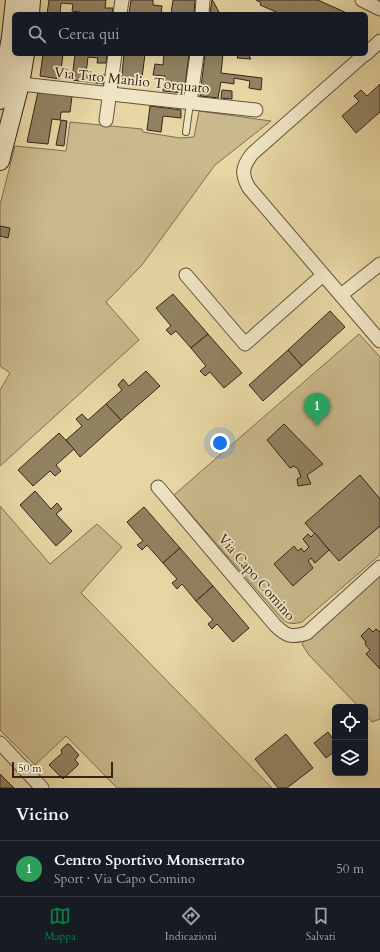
<!DOCTYPE html>
<html lang="it">
<meta charset="utf-8">
<style>
body{margin:0;font-family:Cardo,serif;background:#20242c;color:#f1f3f6}
.controls{position:absolute;right:12px;bottom:12px;display:grid;overflow:hidden;border-radius:6px;box-shadow:0 4px 16px #0002}
.controls button{width:36px;height:36px;display:grid;place-items:center;padding:0;border:0;border-bottom:1px solid #363941;background:#171b24;color:#f1f3f6;font:20px sans-serif}
.scale{position:absolute;left:12px;bottom:10px;width:101px;box-sizing:border-box;padding-left:4px;border:2px solid #352518;border-top:0;font-size:11px;line-height:14px;white-space:nowrap;color:#352518;-webkit-text-stroke:3px #efe5c4;paint-order:stroke}
.you{position:absolute;left:220px;top:443px;width:14px;height:14px;margin:-10px;border:3px solid #fff;border-radius:50%;background:#1a73e8;box-shadow:0 0 0 6px #1a73e833}
.badge{display:grid;place-items:center;width:26px;height:26px;border-radius:50%;background:#0b8043;color:#fff;font-size:13px;font-weight:700}
.pin{position:absolute;translate:-50% -33px;filter:drop-shadow(0 1px 2px #0008)}
.pin::after{content:'';position:absolute;top:21px;width:14px;height:12px;background:inherit;clip-path:polygon(0 0,100% 0,50% 100%)}
.list{margin:0;padding:0;list-style:none}
h2{display:flex;justify-content:space-between;align-items:center;height:52px;margin:0;padding:0 16px;font-size:17px}
h2 small{font-size:13px;font-weight:400;color:#9ea1a6}
.list li{display:grid;grid-template-columns:26px 1fr auto;gap:12px;align-items:center;box-sizing:border-box;height:56px;padding:0 16px;border-top:1px solid #363941}
.list b{display:block;font-size:15px;white-space:nowrap}
.list p{margin:0;font-size:13px;white-space:nowrap;color:#9ea1a6}
.list em{font-size:13px;font-style:normal;color:#9ea1a6}
.icon{flex:none;width:22px;height:22px;fill:none;stroke:currentColor;stroke-width:2;stroke-linecap:round;stroke-linejoin:round}
.map{position:relative;flex:none;width:380px;height:788px;overflow:hidden}
.search{position:absolute;background:#171b24;box-shadow:0 4px 16px #0002;left:12px;right:12px;top:12px;height:44px;display:flex;align-items:center;gap:10px;box-sizing:border-box;padding:0 14px;border-radius:6px;color:#9ea1a6;font-size:15px}
.sheet{height:108px;background:#171b24}
nav{display:flex;justify-content:space-around;align-items:center;box-sizing:border-box;height:56px;border-top:1px solid #363941;background:#171b24;font-size:11px;color:#9ea1a6}
nav a{display:grid;justify-items:center;gap:2px}
nav .on{color:#0b8043}
.map>svg:first-child{display:block}
.green{fill:#c9b98c;stroke:#7f6f52}
.building{fill:#928261;stroke:#352518}
.lines{fill:none;stroke-linecap:round;stroke-linejoin:round}
.lane-casing{stroke:#62523b;stroke-width:8}
.street-casing{stroke:#62523b;stroke-width:15}
.secondary-casing{stroke:#352518;stroke-width:20}
.lane{stroke:#efe5c4;stroke-width:6}
.street{stroke:#efe5c4;stroke-width:13}
.secondary{stroke:#efe5c4;stroke-width:18}
.labels{text-anchor:middle;stroke-width:3.5;stroke-linejoin:round;paint-order:stroke}
.street-label{font-size:14px;fill:#352518;stroke:#efe5c4}
</style>
<div class="map">
<svg width="380" height="788" viewBox="0 0 380 788">
<rect width="100%" height="100%" fill="#e7d7a4"/>
<filter id="stains"><feTurbulence type="fractalNoise" baseFrequency=".005" numOctaves="4"/><feColorMatrix values="0 0 0 0 .2 0 0 0 0 .09 0 0 0 0 .02 0 0 0 .5 -.17"/></filter>
<radialGradient id="worn" r=".72"><stop offset=".6" stop-color="#630" stop-opacity="0"/><stop offset="1" stop-color="#630" stop-opacity=".3"/></radialGradient>
<!-- green -->
<g class="green">
<polygon points="199,111 271,121 215,165 142,265 106,302 139,340 0,466 0,390 10,373 0,366 0,205 15,146 66,151 70,122 142,129 143,132 180,138 194,137"/>
<path d="M359 334 380 357V555L302 622C294 624 289 625 282 619L174 495Z"/>
<polygon points="0,506 50,564 97,524 122,547 81,593 272,788 117,788 66,736 35,765 0,730"/>
<polygon points="380,576 380,719 372,722 365,714 365,707 359,707 308,654 302,644 310,635"/>
</g>
<!-- building -->
<g class="building">
<polygon points="49,0 106,0 105,8 113,8 112,14 91,14 72,11 73,4 61,3 60,13 75,14 47,14"/>
<polygon points="131,0 153,0 153,5 162,6 161,14 129,14"/>
<polygon points="173,0 195,0 194,14 171,14"/>
<polygon points="212,0 213,1 220,14 210,14"/>
<polygon points="256,0 318,0 349,14 281,14 260,5 261,3"/>
<polygon points="43,54 63,54 60,79 40,76"/>
<polygon points="75,54 107,54 106,63 97,63 98,58 88,57 86,73 105,75 104,84 72,80"/>
<polygon points="124,54 145,54 141,86 121,84"/>
<polygon points="164,54 189,54 184,93 163,91 165,76 153,75 155,64 163,65"/>
<polygon points="205,54 223,54 221,73 262,78 261,90 249,88 250,81 234,78 234,84 221,82 218,98 200,96"/>
<polygon points="227,54 248,54 251,59 237,58 238,55"/>
<polygon points="380,84 380,112 356,133 342,116 359,101 354,96 361,90 367,96"/>
<polygon points="222,90 232,91 232,99 221,98"/>
<polygon points="38,92 72,96 70,112 61,112 60,120 52,119 48,144 27,142"/>
<polygon points="150,106 181,110 181,118 163,116 161,132 147,130"/>
<polygon points="61,120 67,121 64,146 56,145"/>
<polygon points="0,226 10,228 8,238 0,236"/>
<polygon points="173,294 208,334 191,348 176,331 171,335 166,330 171,326 156,308"/>
<polygon points="330,311 345,327 302,366 288,350"/>
<polygon points="208,334 242,373 224,388 210,372 205,376 200,371 206,366 191,348"/>
<polygon points="288,350 302,366 263,401 249,385"/>
<polygon points="146,371 160,386 121,420 106,404 122,390 118,385 123,379 129,386"/>
<polygon points="106,404 121,420 80,457 66,440 82,426 76,419 82,414 88,420"/>
<polygon points="284,424 323,464 307,475 311,484 298,486 297,479 301,477 298,469 294,466 290,468 267,440"/>
<polygon points="59,433 74,449 56,465 61,471 55,476 50,471 33,486 18,470"/>
<polygon points="360,475 380,499 380,526 339,561 305,523"/>
<polygon points="35,491 51,509 57,503 62,509 56,514 72,531 56,546 20,505"/>
<polygon points="144,507 180,548 163,563 147,545 142,550 137,545 143,541 127,522"/>
<polygon points="315,533 329,550 315,563 311,558 308,561 313,568 293,586 274,564 294,546 298,551 301,548 304,552 309,547 303,539 308,534 311,537"/>
<polygon points="180,548 213,586 196,601 182,584 177,589 172,583 177,579 163,563"/>
<polygon points="213,586 249,628 233,642 217,624 212,629 208,624 213,620 196,601"/>
<polygon points="369,628 373,632 376,629 380,632 380,669 366,654 370,650 365,644 366,642 361,636"/>
<polygon points="328,732 335,742 335,751 326,758 314,743"/>
<polygon points="286,734 313,768 287,788 278,788 255,759"/>
<polygon points="67,744 69,744 79,755 75,760 78,763 78,765 63,779 49,765 62,753 61,750"/>
<polygon points="0,774 14,788 0,788"/>
</g>
<g class="lines">
<defs>
<polyline id="lane" points="186,132 190,103"/>
<g id="street">
<polyline points="362,0 380,9"/>
<polyline points="120,14 122,0"/>
<polyline points="202,14 203,0"/>
<path d="M365 54 252 154C242 167 241 174 249 188L380 341"/>
<polyline points="366,54 380,41"/>
<polyline points="12,82 30,85 256,110"/>
<polyline points="190,103 197,54"/>
<polyline points="106,120 115,54"/>
<polyline points="186,275 245,344 323,275"/>
<polyline points="341,295 380,264"/>
<path d="M158 487 275 625C286 636 291 638 307 633L380 567"/>
<polyline points="0,743 42,788"/>
</g>
<g id="secondary">
<polyline points="30,14 31,0"/>
<polyline points="0,100 11,37 15,0"/>
<polyline points="0,161 20,84 25,54"/>
</g>
</defs>
<!-- lane casing -->
<use href="#lane" class="lane-casing"/>
<!-- street casing -->
<use href="#street" class="street-casing"/>
<!-- secondary casing -->
<use href="#secondary" class="secondary-casing"/>
<!-- lane -->
<use href="#lane" class="lane"/>
<!-- street -->
<use href="#street" class="street"/>
<!-- secondary -->
<use href="#secondary" class="secondary"/>
</g>
<g class="labels">
<!-- street labels -->
<g class="street-label">
<text transform="translate(132 80) rotate(6)" y="5">Via Tito Manlio Torquato</text>
<text transform="translate(257 577) rotate(49)" y="5">Via Capo Comino</text>
</g>
</g>
<rect width="100%" height="100%" filter="url(#stains)"/>
<rect width="100%" height="100%" fill="url(#worn)"/>
</svg>
<div class="controls">
<button><svg class="icon" aria-label="locate" viewBox="0 0 24 24"><circle cx="12" cy="12" r="6"/><path d="M12 2v4M12 18v4M2 12h4M18 12h4"/></svg></button>
<button><svg class="icon" aria-label="layers" viewBox="0 0 24 24"><path d="M12 4l9 5-9 5-9-5zM3 14l9 5 9-5"/></svg></button>
</div>
<div class="scale">50 m</div>
<div class="you"></div>
<div class="pin badge" style="left:317px;top:426px;background:#2e9e5b">1</div>
<div class="search"><svg class="icon" aria-label="search" viewBox="0 0 24 24"><circle cx="10" cy="10" r="6"/><path d="M15 15l6 6"/></svg>Cerca qui</div>
</div>
<section class="sheet">
<h2>Vicino<small></small></h2>
<ul class="list">
<li><span class="badge" style="background:#2e9e5b">1</span><div><b>Centro Sportivo Monserrato</b><p>Sport · Via Capo Comino</p></div><em>50 m</em></li>
</ul>
</section>
<nav>
<a class="on"><svg class="icon" aria-label="map" viewBox="0 0 24 24"><path d="M3 6l6-2 6 2 6-2v14l-6 2-6-2-6 2zM9 4v14M15 6v14"/></svg>Mappa</a>
<a><svg class="icon" aria-label="directions" viewBox="0 0 24 24"><path d="M12 3l9 9-9 9-9-9zM9 14v-3h6M13 9l2 2-2 2"/></svg>Indicazioni</a>
<a><svg class="icon" aria-label="saved" viewBox="0 0 24 24"><path d="M7 4h10v16l-5-4-5 4z"/></svg>Salvati</a>
</nav>
